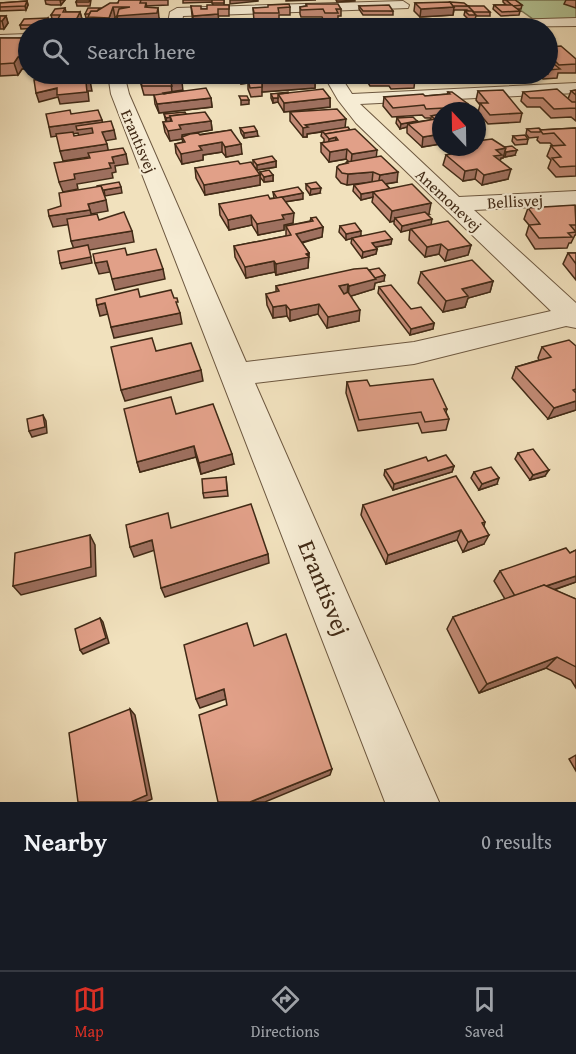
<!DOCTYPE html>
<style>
body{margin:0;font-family:"Gentium Book Plus",serif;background:#242831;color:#f1f3f6}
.compass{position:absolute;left:432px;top:102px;width:54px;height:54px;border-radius:50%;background:#171b24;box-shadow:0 2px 4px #0004;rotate:338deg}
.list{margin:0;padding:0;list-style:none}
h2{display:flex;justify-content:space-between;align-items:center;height:78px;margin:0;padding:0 24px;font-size:26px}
h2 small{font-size:20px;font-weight:400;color:#9ea1a6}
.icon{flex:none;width:33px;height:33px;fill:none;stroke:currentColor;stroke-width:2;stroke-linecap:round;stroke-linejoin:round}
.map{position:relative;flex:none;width:576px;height:802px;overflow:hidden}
.search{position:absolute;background:#171b24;box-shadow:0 2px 4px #0004;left:18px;right:18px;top:18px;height:66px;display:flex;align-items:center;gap:15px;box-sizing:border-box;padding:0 21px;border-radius:33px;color:#9ea1a6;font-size:22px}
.sheet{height:168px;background:#171b24}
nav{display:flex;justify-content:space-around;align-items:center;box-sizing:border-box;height:84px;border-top:2px solid #363941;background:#171b24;font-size:16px;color:#9ea1a6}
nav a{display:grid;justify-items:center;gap:3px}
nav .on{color:#d93025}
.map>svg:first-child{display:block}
.green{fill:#b4c495;stroke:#7a7756;stroke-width:1.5}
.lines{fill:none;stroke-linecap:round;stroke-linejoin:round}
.minor-casing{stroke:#6d5840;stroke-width:2}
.minor{fill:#f6ecd4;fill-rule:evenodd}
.wall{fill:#c28a75;stroke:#412a16;stroke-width:1.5}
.shaded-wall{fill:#9e705f;stroke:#412a16;stroke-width:1.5}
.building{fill:#e1a088;stroke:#412a16;stroke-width:1.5}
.labels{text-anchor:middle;stroke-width:4.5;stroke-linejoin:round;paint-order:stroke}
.far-street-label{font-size:16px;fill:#412a16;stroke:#f6ecd4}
.near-street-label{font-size:24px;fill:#412a16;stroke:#f6ecd4}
</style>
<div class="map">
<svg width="576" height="802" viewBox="0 0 576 802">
<rect width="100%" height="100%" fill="#f1e1bd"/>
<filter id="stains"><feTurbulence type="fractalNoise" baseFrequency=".00333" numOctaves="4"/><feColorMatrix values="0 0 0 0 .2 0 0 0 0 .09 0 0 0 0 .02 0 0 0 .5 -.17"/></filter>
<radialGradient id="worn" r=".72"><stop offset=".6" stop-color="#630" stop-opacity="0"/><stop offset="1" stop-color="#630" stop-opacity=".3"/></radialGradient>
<!-- green -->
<polygon class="green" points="506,0 576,0 576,19 533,19"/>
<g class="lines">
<defs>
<g id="minor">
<polygon points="403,1 409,5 408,8 183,16 181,28 167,28 170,12 177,8"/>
<polygon points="576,18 576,26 360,28 367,24"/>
<polygon points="28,34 28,42 0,43 0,35"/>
<polygon points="108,74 124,74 129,94 246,362 414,342 551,311 356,123 338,100 323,74 339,74 352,94 576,83 576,93 360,104 459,197 576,191 576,205 474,210 576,303 576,328 566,326 414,364 255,383 439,802 385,802 111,94"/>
</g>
</defs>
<!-- minor casing -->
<use href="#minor" class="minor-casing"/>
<!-- minor -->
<use href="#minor" class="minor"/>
</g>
<!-- wall -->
<g class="wall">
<polygon points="45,0 65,0 61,5 51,5 46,4"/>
<polygon points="77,0 91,0 90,6 77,6 76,2"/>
<polygon points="119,0 168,0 168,5 146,6 147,8 159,18 158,24 119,27 117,17 115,17 111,28 90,27 88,18 86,18 85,14 118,3"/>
<polygon points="183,0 224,0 224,5 229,5 229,16 218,16 219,22 193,24 191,6 201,9 207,9 213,5 212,2 183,3"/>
<polygon points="286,0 316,0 286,1"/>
<polygon points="336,0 355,0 355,1 337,2"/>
<polygon points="503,0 515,0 522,5 521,9 517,9 520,11 519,15 501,16 493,9 494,5 506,5 503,2"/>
<polygon points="566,0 576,0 576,8 564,4"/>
<polygon points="27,1 28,5 26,10 0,11 0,3"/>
<polygon points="415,3 468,6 490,12 490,16 476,16 475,19 468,19 464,15 465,11 468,11 467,10 454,10 453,15 420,17 414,11"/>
<polygon points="306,4 341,9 341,16 338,16 338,20 324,21 322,17 301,17 300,14 300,7 306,6"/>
<polygon points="359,6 393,11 393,15 363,15 359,9"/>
<polygon points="290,7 290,15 279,15 279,20 254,21 253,8"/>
<polygon points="65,8 66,12 80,12 82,19 78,28 59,28 57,22 53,22 51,15"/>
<polygon points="0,16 6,16 8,23 4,29 0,29"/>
<polygon points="49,22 45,28 21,29 20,25"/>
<polygon points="0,38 28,38 28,68 22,69 18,75 0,76"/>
<polygon points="548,47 576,59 576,73 558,73 557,78 543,79 537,74 548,74"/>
<polygon points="134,74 157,74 154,74 154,75 183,91 211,98 212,107 159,113 155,104 154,95 144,95 139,77 134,77"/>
<polygon points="365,74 425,74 424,78 415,78 414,88 391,89 389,86 370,86 365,78"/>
<polygon points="451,74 527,74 513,74 512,81 496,81 489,74 488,79 455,79"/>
<polygon points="240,75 315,79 315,88 262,92 262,96 251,97 248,89 248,83 241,84"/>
<polygon points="576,90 576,121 571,117 551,118 540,107 527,107 521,101 523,92 568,99 571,91"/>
<polygon points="478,91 522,113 520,122 488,124 478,112 480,105 476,100"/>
<polygon points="448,92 468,104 467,111 441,111 441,145 440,144 422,147 407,133 407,127 400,129 396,123 397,118 417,121 416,122 430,120 431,118 425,118 422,115 392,117 383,106 384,97 425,96 447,94"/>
<polygon points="288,93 330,98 330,107 284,112 278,102 273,103 271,98 271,94"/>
<polygon points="290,112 345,128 376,157 397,182 386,184 390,189 429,214 427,214 431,225 471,245 468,255 445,261 439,254 425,257 409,240 410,229 401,232 394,224 394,221 390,222 372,202 373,197 361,200 353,191 354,185 372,182 347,185 341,183 336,177 337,167 346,163 348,161 346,159 329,162 321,152 321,143 324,142 324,139 321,136 322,132 307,134 307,137 303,137 290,121"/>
<polygon points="164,114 186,114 211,121 212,130 182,135 182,137 231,130 242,154 226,157 222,152 203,155 203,160 182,164 176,153 175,144 183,142 182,139 170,141 165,132 163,122 166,122"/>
<polygon points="240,128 258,136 244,138 241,133"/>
<polygon points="576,128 576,176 556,177 548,168 551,160 547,156 551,146 553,146 550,143 540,143 537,140 538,137 529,138 526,134 527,129 541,130"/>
<polygon points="513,136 528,139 527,144 515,145 512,141"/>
<polygon points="462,147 505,147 515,155 505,157 504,156 503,158 501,158 500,161 508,179 482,185 475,179 463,181 443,165 446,155 460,152"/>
<polygon points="253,160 276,161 276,167 257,170 253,165"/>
<polygon points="240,164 260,175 260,185 205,195 196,178 195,168"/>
<polygon points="260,172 273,175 273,181 264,182 260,177"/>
<polygon points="306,184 320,193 310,195 306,189"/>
<polygon points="273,192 303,199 285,202 293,223 284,225 284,230 258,235 252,225 229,230 220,215 219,204 274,198"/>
<polygon points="576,206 576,235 575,235 571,243 569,243 567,248 535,249 526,235 529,225 524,219 528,208"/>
<polygon points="311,218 323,227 322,237 302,243 309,253 308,268 276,275 275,272 246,278 235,257 234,246 286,236 286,226 310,221"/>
<polygon points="340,226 361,236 391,244 376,247 377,249 376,254 362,258 351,243 352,238 346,240 339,232"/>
<polygon points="568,253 576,253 576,280 563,264"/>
<polygon points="369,270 384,281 375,283 374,289 351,296 359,321 327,328 318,314 290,321 287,316 273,318 267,305 266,294 276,292 276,286"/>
<polygon points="421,272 493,281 490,292 468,298 465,307 443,312 418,283"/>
<polygon points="379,287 411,309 434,323 433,329 410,335 378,293"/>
<polygon points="576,346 576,410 548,419 512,378 516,367 539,360 538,358 542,347"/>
<polygon points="347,382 370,386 447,409 446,412 449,419 446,430 422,433 418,423 358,431 346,393"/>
<polygon points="176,414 234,464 201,474 196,457 140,472 137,462"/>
<polygon points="518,453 545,476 530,480 515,459"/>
<polygon points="428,461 454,466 452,472 393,490 384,475 385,470"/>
<polygon points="474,472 497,484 479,490 471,478"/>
<polygon points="226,477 228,496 204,498 203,493"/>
<polygon points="363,505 485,522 484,526 484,544 463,552 457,540 386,564 361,515"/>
<polygon points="576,550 576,582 554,590 576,599 576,688 571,680 546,668 479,693 447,629 453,617 505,599 494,581 500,571 570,553"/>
<polygon points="576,755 576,771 569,759"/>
</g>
<!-- shaded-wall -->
<g class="shaded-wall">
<polygon points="60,0 65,0 61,5"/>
<polygon points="230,0 258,0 258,1 230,4"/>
<polygon points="27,1 28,5 26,10 25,6"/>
<polygon points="146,3 148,13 158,8 159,18 158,24 119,27 117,16 145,7"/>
<polygon points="113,7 115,17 111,28 109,18"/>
<polygon points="454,7 453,15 420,17 421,9"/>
<polygon points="80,12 82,19 78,28 76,20"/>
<polygon points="218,14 219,22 193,24 193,16"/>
<polygon points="6,16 8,23 4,29 2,21"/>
<polygon points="48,18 49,22 45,28 44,25"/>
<polygon points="28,56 28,68 22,69 18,75 14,63 18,57"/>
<polygon points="89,75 92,91 88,91 89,101 60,104 58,97 39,102 36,93 86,82"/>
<polygon points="255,78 255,83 248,80 248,83 241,84 241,79"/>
<polygon points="315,79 315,88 262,92 262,83"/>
<polygon points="182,82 183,91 172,92 171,83"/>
<polygon points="211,98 212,107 159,113 157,104"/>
<polygon points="273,98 278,98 278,102 273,103"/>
<polygon points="330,98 330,107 284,112 284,103"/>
<polygon points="241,100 249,100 249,104 241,105"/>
<polygon points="170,117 171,122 167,123 166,118"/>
<polygon points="346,119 345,128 307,134 307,137 303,137 303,128 305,125"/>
<polygon points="102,120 104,129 94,137 80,139 78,133 51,137 49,127"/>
<polygon points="211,121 212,130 182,135 182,139 170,141 168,131 179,125"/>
<polygon points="417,121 416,126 408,124 407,127 400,129 401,124"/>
<polygon points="114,130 116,139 104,141 102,132"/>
<polygon points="257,131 258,136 244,138 244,133"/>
<polygon points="441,134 440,144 422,147 423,137"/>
<polygon points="336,137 335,147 328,148 329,139"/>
<polygon points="222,142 222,152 203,155 203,160 182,164 181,154 199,146"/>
<polygon points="107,144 109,154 63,161 60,151"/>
<polygon points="241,144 242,154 226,157 225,147"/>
<polygon points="506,148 503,158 501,158 499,165 491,166 496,150"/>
<polygon points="347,149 346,159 329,162 330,152"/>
<polygon points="377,150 376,160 351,164 352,154"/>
<polygon points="517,150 515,155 505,157 506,152"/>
<polygon points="126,154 128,164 115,166 116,172 112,173 113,178 77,184 78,189 63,192 59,182 74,174 109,163 112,157"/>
<polygon points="276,161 276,167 257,170 257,165"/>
<polygon points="477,169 475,179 463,181 465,171"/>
<polygon points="511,169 508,179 482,185 484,175"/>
<polygon points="373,172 372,182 347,185 348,174"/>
<polygon points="398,172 397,182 378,185 380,175"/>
<polygon points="260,175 260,185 205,195 204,185"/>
<polygon points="273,175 273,181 264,182 264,177"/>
<polygon points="121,187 122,193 105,196 104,190"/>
<polygon points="321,188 320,193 310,195 311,189"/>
<polygon points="373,192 373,197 361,200 361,194"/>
<polygon points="303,193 303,199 277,203 277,198"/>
<polygon points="106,200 108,211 91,214 88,204"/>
<polygon points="431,203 429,214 397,220 395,218 394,221 390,222 392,211"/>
<polygon points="90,210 93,221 53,227 49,216"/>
<polygon points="294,213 293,223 284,225 284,230 258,235 257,224 282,215"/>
<polygon points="251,215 252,225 229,230 228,220"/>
<polygon points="432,219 431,225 401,232 402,226"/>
<polygon points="323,227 322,237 295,244 296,234"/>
<polygon points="132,231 134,242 89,250 92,263 62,269 60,263 75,252 71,241"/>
<polygon points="361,231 361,236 346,240 346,234"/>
<polygon points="392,239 391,244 371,248 372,243"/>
<polygon points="441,244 439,254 425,257 427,247"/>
<polygon points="471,245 468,255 445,261 448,250"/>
<polygon points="377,249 376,254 362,258 363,252"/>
<polygon points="309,253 308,268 276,275 276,264"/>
<polygon points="107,261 110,272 99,274 95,263"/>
<polygon points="274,261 275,272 246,278 245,267"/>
<polygon points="163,269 165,279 115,290 112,279"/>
<polygon points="385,275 384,281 375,283 374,289 348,297 349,286 373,278"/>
<polygon points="493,281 490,292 468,298 465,307 443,312 446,301 462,289"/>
<polygon points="348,284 347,295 338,297 339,286"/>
<polygon points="105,303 108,314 100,316 97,305"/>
<polygon points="319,304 318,314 290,321 290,310"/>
<polygon points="286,305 287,316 273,318 273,307"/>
<polygon points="360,310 359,321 327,328 328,317"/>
<polygon points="180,313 182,324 114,338 111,327"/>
<polygon points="434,323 433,329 410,335 411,329"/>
<polygon points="201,370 203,381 125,401 121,390"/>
<polygon points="576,401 576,410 548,419 554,408"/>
<polygon points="43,415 46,421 47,433 32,437 29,431"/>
<polygon points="194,446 196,457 140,472 137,462"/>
<polygon points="232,454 234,464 201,474 199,463"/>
<polygon points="454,466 452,472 393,490 394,484"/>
<polygon points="549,470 545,476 530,480 533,475"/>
<polygon points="499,478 497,484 479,490 482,484"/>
<polygon points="461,530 457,540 386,564 388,555"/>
<polygon points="90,535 95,545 96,576 21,595 13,586"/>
<polygon points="489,535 484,544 463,552 468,542"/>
<polygon points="152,540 155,550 134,557 130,547"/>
<polygon points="268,554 269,563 165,597 161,588"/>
<polygon points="576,576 576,582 509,605 515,597"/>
<polygon points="100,618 103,622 109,643 83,654 80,650"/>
<polygon points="557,657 546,668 479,693 487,684"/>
<polygon points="224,689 226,699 200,708 196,699"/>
<polygon points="130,709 135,715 152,799 145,802 131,802"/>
<polygon points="332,769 330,775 265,802 250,802"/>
</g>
<!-- building -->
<g class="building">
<polygon points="77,0 90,0 89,2 76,2"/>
<polygon points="119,0 141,0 140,3 146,3 145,7 158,8 157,13 117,16 119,9 130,7 113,7 109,18 88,17 91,11 97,11 110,3 118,3"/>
<rect x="212" y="0" width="12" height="3"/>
<polygon points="506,0 515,0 522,5 513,6"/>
<polygon points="27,1 25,6 0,7 0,3"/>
<polygon points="450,2 454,7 421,9 415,3"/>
<polygon points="450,2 464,3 468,6 453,6"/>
<polygon points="289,4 290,7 278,8 279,13 254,13 253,8 268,7 268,5"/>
<polygon points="306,4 338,4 341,9 336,9 338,13 325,13 323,9 301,10 300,7 307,6"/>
<polygon points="207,5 229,5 229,9 218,9 218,14 193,16 191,6 201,6 201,9 207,9"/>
<polygon points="389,5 393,11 363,11 359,6"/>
<polygon points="494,5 512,5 520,11 502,12"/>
<polygon points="468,6 484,6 490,12 474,12"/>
<polygon points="65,8 63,12 80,12 76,20 57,21 60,15 51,15 55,9"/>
<polygon points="88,8 100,8 97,11 91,11 89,14 85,14"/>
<polygon points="465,11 472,11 476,15 469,15"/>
<polygon points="0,16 6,16 2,21 0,21"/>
<polygon points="48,18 44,25 20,25 24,19"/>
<polygon points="478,24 483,28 439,28 436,25"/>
<polygon points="519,24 524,28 491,28 488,25"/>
<polygon points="411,26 413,28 382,28 381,27"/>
<polygon points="0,38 28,38 28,56 18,57 14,63 0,64"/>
<polygon points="561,46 576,59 576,64 559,65 548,54 548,47"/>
<polygon points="548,61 550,61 560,69 548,70"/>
<polygon points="168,74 178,74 182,82 171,83 172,86 142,86 139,76"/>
<polygon points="262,74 272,74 255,75 255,78 241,79 240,75"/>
<polygon points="272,74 313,74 315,79 262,83 262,87 250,88 248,80 256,80 255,75"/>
<polygon points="368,74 411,74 415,79 392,80 390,77 371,78"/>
<polygon points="89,75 90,82 86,82 87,92 57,95 57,88 36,93 34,80"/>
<polygon points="206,88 211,98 157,104 154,95"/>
<polygon points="323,89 330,98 284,103 278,94"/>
<polygon points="557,89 572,102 576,102 576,109 575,108 554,109 543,98 530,98 523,92"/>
<polygon points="183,90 164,94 163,93"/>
<polygon points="503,90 522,113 490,115 480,103 488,103 478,91"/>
<polygon points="576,90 576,95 571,91"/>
<polygon points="288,92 288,93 278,94 278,98 273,98 271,94"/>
<polygon points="448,92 452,92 468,104 462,105 463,107 426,109 424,105 393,108 384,97 423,94 425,96 450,94"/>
<polygon points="239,96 247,96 249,100 241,100"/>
<polygon points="337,109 346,119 305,125 308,127 303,128 290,112"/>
<polygon points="70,110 71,114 98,110 102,120 49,127 46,114"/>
<polygon points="185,112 186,114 170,116 171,117 166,118 164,114"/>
<polygon points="205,112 211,121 179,125 181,129 168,131 163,122 172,121 170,116"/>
<polygon points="441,114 441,134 423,137 408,124 435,119 431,116"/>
<polygon points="413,117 417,121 401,124 397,118"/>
<polygon points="111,121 114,130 102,132 107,144 60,151 56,134 73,132 74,136 93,133 92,128 77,130 76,126"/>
<polygon points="254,126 257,131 244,133 240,128"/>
<polygon points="348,127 350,130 325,134 326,135 322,131"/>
<polygon points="539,128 541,130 540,132 531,132 527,129"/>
<polygon points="576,128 576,166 560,167 552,158 561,157 551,146 565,145 554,133 543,134 540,130"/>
<polygon points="355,129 377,150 352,154 347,149 330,152 321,143 338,140 336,137 329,139 325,134"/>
<polygon points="231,130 241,144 225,147 222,142 199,146 202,150 181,154 175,144 185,142 182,137 190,134 198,133 200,135"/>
<polygon points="525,135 528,139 517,140 513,136"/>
<polygon points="492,139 506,148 496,150 502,155 494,156 511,169 484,175 477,169 465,171 446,155 470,150 466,147 477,147 477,141"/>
<polygon points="512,146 517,150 506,152 505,151 506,148 505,147"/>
<polygon points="123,148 126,154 112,157 114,163 109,163 111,168 74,174 75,179 59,182 54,163 90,158 88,153"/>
<polygon points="272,156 276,161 257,165 253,160"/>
<polygon points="381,156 398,172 380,175 373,172 348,174 342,173 337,167 339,165 348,163 347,162"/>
<polygon points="238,161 240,164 251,162 260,175 204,185 195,168"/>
<polygon points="269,170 273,175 264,177 260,172"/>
<polygon points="382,180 390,189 361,194 354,185"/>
<polygon points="119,182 121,187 104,190 103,190 101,186 97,187 97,186"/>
<polygon points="316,182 321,188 311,189 306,184"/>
<polygon points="412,184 431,203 392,211 373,192"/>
<polygon points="101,186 106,200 88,204 90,210 49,216 48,210 61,206 59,193"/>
<polygon points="298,187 303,193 277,198 273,192"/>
<polygon points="268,195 270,199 282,197 294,213 282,215 284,219 257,224 251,215 228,220 219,204"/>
<polygon points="575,205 576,225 570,225 576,232 568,233 572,237 539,238 529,225 540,224 528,208"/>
<polygon points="124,212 132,231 71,241 67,219 97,214 99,220"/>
<polygon points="425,212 432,219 402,226 395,218"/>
<polygon points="316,217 323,227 296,234 309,253 306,254 309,257 276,264 274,261 245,267 234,246 291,235 286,226 313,221 311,218"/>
<polygon points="448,221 471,245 448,250 441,244 427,247 411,229"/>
<polygon points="355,223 361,231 346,234 340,226"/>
<polygon points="385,231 392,239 372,243 377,249 363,252 352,238"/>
<polygon points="88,245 91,257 60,263 58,251"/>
<polygon points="125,248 127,255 156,249 163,269 112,279 107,261 95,263 93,254"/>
<polygon points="568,253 576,253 576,264"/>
<polygon points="472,260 493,281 462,289 468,296 446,301 421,272"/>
<polygon points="367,268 376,279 349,286 348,284 339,286 344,294 348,292 360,310 328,317 319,304 290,310 286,305 273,307 266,294 279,291 276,286 354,269"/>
<polygon points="379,268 385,275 375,278 369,270"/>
<polygon points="391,285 411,309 421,307 434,323 411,329 379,287"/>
<polygon points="138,289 140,297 171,290 174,298 177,298 178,302 176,302 180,313 111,327 105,303 97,305 96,299"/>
<polygon points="152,338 156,351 191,343 201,370 121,390 111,347"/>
<polygon points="569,340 576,346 576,389 573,390 576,393 576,401 554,408 516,367 551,357 542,347"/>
<polygon points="433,379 447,409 444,409 449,419 425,422 421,412 359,420 347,382 367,380 370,386"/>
<polygon points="171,397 176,414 213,404 232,454 199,463 194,446 137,462 124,409"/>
<polygon points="43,415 45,427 29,431 27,419"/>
<polygon points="533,449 549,470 533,475 518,453"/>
<polygon points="446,455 454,466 394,484 385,470 426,457 428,461"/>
<polygon points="491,467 499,478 482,484 474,472"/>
<polygon points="456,476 485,522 482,523 489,535 468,542 461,530 388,555 363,505"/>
<polygon points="226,477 227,490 203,493 202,479"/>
<polygon points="251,504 268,554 161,588 152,540 130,547 126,525 168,513 171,528"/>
<polygon points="90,535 91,567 13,586 15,553"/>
<polygon points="566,548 570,553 576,550 576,576 546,586 544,585 515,596 500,571"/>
<polygon points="544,585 576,599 576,667 557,657 487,684 453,617"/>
<polygon points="100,618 106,638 80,650 75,629"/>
<polygon points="247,623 254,646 286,634 332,769 250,802 218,802 199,715 227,705 224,689 196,699 184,645"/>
<polygon points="130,709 147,795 131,802 78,802 69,733"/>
</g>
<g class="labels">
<!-- far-street labels -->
<g class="far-street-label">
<text transform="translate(139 141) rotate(67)" y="6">Erantisvej</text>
<text transform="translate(449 200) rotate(43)" y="6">Anemonevej</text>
<text transform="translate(515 201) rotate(-3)" y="6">Bellisvej</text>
</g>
<!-- near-street labels -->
<g class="near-street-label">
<text transform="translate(324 588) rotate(68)" y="8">Erantisvej</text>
</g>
</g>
<rect width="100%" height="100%" filter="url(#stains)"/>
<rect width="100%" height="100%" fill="url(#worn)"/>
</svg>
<svg class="compass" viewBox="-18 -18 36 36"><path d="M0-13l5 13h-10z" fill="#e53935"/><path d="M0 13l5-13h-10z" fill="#9ea1a6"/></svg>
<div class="search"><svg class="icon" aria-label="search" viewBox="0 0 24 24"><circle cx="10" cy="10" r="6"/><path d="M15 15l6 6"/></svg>Search here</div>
</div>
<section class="sheet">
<h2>Nearby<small>0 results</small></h2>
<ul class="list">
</ul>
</section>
<nav>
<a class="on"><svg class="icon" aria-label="map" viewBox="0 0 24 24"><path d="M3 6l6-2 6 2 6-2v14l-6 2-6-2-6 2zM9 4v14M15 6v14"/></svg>Map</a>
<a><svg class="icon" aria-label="directions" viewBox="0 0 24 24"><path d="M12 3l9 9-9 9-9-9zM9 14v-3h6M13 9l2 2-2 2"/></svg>Directions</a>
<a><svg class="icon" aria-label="saved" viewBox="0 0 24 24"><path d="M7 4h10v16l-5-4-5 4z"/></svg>Saved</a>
</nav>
